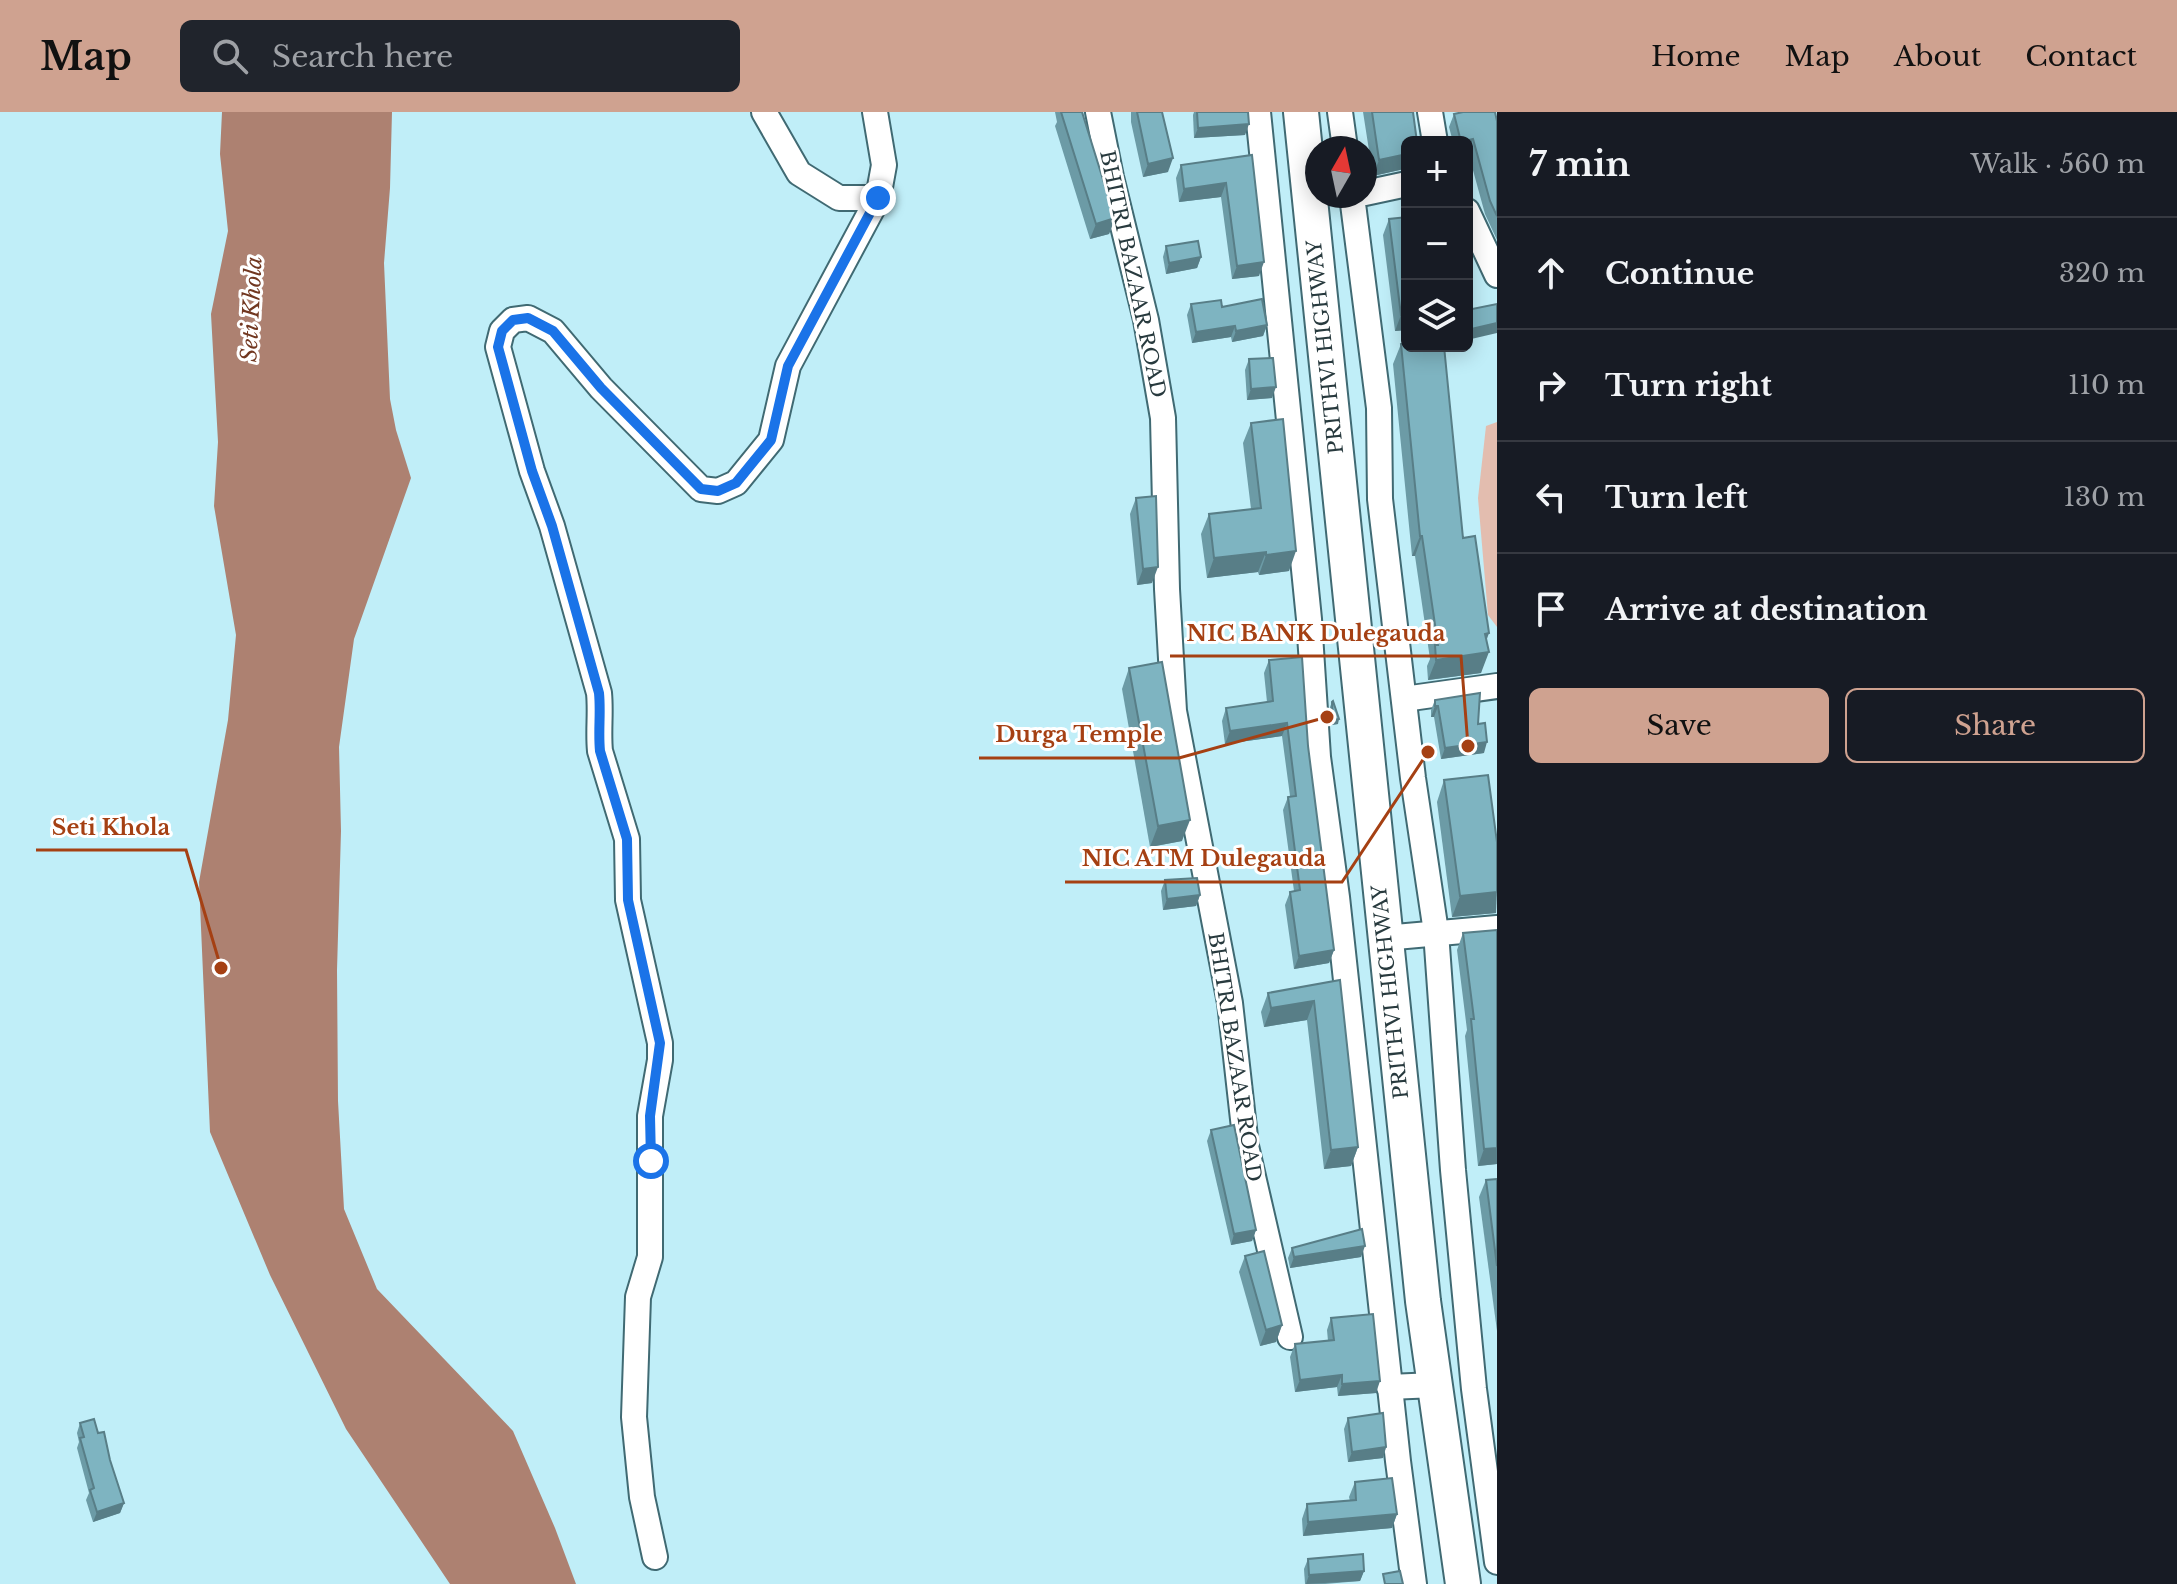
<!DOCTYPE html>
<meta charset="utf-8">
<style>
body{margin:0;font-family:"Libre Baskerville",serif;background:#20242c;color:#f1f3f6}
.controls{position:absolute;right:24px;top:24px;display:grid;overflow:hidden;border-radius:12px;box-shadow:0 4px 20px #0003}
.controls button{width:72px;height:72px;display:grid;place-items:center;padding:0;border:0;border-bottom:2px solid #363941;background:#171b24;color:#f1f3f6;font:40px sans-serif}
.compass{position:absolute;left:1305px;top:24px;width:72px;height:72px;border-radius:50%;background:#171b24;box-shadow:0 4px 20px #0003;rotate:9deg}
.stop{position:absolute;width:24px;height:24px;margin:-18px;border:6px solid #1a73e8;border-radius:50%;background:#fff}
.stop.end{background:#1a73e8;border-color:#fff;box-shadow:0 2px 8px #0008}
.list{margin:0;padding:0;list-style:none}
h2{display:flex;justify-content:space-between;align-items:center;height:104px;margin:0;padding:0 32px;font-size:34px}
h2 small{font-size:26px;font-weight:400;color:#9ea1a6}
.list li{display:grid;grid-template-columns:52px 1fr auto;gap:24px;align-items:center;box-sizing:border-box;height:112px;padding:0 32px;border-top:2px solid #363941}
.list b{display:block;font-size:30px;white-space:nowrap}
.list em{font-size:26px;font-style:normal;color:#9ea1a6}
.actions{display:flex;gap:16px;padding:24px 32px}
.actions a{flex:1;padding:18px 0;border:2px solid #cfa290;border-radius:12px;text-align:center;font-size:28px;color:#cfa290}
.actions .main{background:#cfa290;color:#111}
.icon{flex:none;width:44px;height:44px;fill:none;stroke:currentColor;stroke-width:2;stroke-linecap:round;stroke-linejoin:round}
.map{position:relative;flex:none;width:1497px;height:1472px;overflow:hidden}
header{display:flex;align-items:center;gap:48px;box-sizing:border-box;height:112px;padding:0 40px;background:#cfa290;color:#111}
header strong{font-size:38px}
nav{display:flex;gap:44px;margin-inline-start:auto;font-size:28px}
.search{width:560px;height:72px;background:#20242c;display:flex;align-items:center;gap:20px;box-sizing:border-box;padding:0 28px;border-radius:12px;color:#9ea1a6;font-size:30px}
main{display:flex}
aside{flex:1;background:#171b24}
.map>svg:first-child{display:block}
.green{fill:#e3bdaf}
.water{fill:#ad8171}
.lines{fill:none;stroke-linecap:round;stroke-linejoin:round}
.minor-casing{stroke:#406a73;stroke-width:28}
.highway-casing{stroke:#406a73;stroke-width:38}
.minor{stroke:#fff;stroke-width:24}
.highway{stroke:#fff;stroke-width:34}
.wall{fill:#6c9ba6}
.shaded-wall{fill:#587e87}
.building{fill:#7eb4c1;stroke:#587e87;stroke-width:2}
.route{stroke:#1a73e8;stroke-width:10}
.labels{text-anchor:middle;stroke-width:6;stroke-linejoin:round;paint-order:stroke}
.street-label{font-size:20px;fill:#283a3e;stroke:#fff}
.water-label{font-size:22px;font-style:italic;fill:#713720;stroke:#fff}
.leader{fill:none;stroke:#a54013;stroke-width:3}
.callout-dot{fill:#a54013;stroke:#fff;stroke-width:3}
.callout-label{font-size:22px;text-anchor:middle;font-weight:bold;fill:#a54013;stroke:#fff;stroke-width:6;stroke-linejoin:round;paint-order:stroke}
</style>
<header>
<strong>Map</strong>
<div class="search"><svg class="icon" aria-label="search" viewBox="0 0 24 24"><circle cx="10" cy="10" r="6"/><path d="M15 15l6 6"/></svg>Search here</div>
<nav><a>Home</a><a>Map</a><a>About</a><a>Contact</a></nav>
</header>
<main>
<div class="map">
<svg width="1497" height="1472" viewBox="0 0 1497 1472">
<rect width="100%" height="100%" fill="#c0eef8"/>
<!-- green -->
<polygon class="green" points="1497,310 1497,515 1488,503 1478,386 1486,314"/>
<!-- water -->
<polygon class="water" points="222,0 392,0 390,76 384,151 390,287 396,318 411,366 354,527 339,635 341,719 337,858 338,989 344,1097 377,1177 513,1319 555,1416 576,1472 450,1472 346,1317 270,1163 210,1020 199,770 228,608 236,523 214,394 218,330 211,202 228,119 220,42"/>
<g class="lines">
<defs>
<g id="minor">
<polyline points="875,0 884,53 878,86"/>
<polyline points="1098,0 1111,65 1146,208 1163,306 1167,477 1174,599 1230,891 1246,1034 1290,1225"/>
<polyline points="1258,0 1309,507 1318,645 1337,785 1398,1349 1414,1472"/>
<polyline points="1340,0 1345,36"/>
<polyline points="1430,0 1435,30"/>
<polyline points="1365,81 1407,72"/>
<polyline points="1352,84 1379,296 1380,387 1413,666 1436,820 1453,1058 1474,1277 1497,1450"/>
<polyline points="1467,99 1497,163"/>
<polyline points="1404,587 1497,574"/>
<polyline points="1384,826 1497,816"/>
<polyline points="1389,1275 1435,1273"/>
<path d="M655 1445 642 1385 634 1305 638 1185 650 1145V1004L660 948V931L628 788 627 727 600 639C598 619 601 601 599 581L552 414 532 359 498 235 502 219 513 208 528 206 553 219 601 276 701 377 718 379 736 371 771 328 788 254 878 86H839L799 61 764 0"/>
</g>
<polyline id="highway" points="1301,0 1423,1189 1463,1472"/>
</defs>
<!-- minor casing -->
<use href="#minor" class="minor-casing"/>
<!-- highway casing -->
<use href="#highway" class="highway-casing"/>
<!-- minor -->
<use href="#minor" class="minor"/>
<!-- highway -->
<use href="#highway" class="highway"/>
</g>
<!-- wall -->
<g class="wall">
<polygon points="1055,0 1082,0 1115,106 1109,122 1090,127 1055,14 1057,10"/>
<polygon points="1131,0 1162,0 1168,60 1143,65 1131,10"/>
<polygon points="1194,0 1248,0 1245,23 1194,26 1193,3"/>
<polygon points="1363,0 1413,0 1404,57 1373,64"/>
<polygon points="1458,0 1495,0 1497,9 1497,128 1485,102 1468,40 1467,30 1453,30 1449,15 1454,2 1458,1"/>
<polygon points="1252,43 1259,164 1232,167 1221,85 1179,90 1176,66 1181,53"/>
<polygon points="1407,105 1407,218 1395,219 1383,123 1389,107"/>
<polygon points="1166,134 1201,145 1197,156 1166,162 1163,145"/>
<polygon points="1191,192 1267,213 1263,224 1232,230 1231,225 1192,231 1187,203"/>
<polygon points="1401,232 1463,426 1487,528 1481,561 1428,568 1427,554 1430,547 1415,444 1412,444 1393,252"/>
<polygon points="1249,247 1272,286 1247,288 1245,258"/>
<polygon points="1251,311 1289,459 1259,463 1258,460 1207,466 1201,422 1209,402 1251,397 1243,331"/>
<polygon points="1136,386 1152,471 1137,473 1130,402"/>
<polygon points="1269,548 1308,634 1334,838 1329,851 1294,857 1285,793 1290,780 1294,779 1283,698 1288,685 1290,684 1282,624 1225,632 1222,609 1226,596 1267,590 1264,561"/>
<polygon points="1129,556 1182,729 1150,735 1122,577"/>
<polygon points="1435,588 1478,612 1484,641 1441,647 1434,605 1431,605 1431,598"/>
<polygon points="1332,590 1338,612 1331,613 1330,595"/>
<polygon points="1444,668 1496,801 1452,805 1437,690"/>
<polygon points="1165,768 1200,783 1196,794 1163,798 1161,779"/>
<polygon points="1497,818 1497,1052 1478,1054 1465,924 1467,918 1457,838 1463,821"/>
<polygon points="1340,868 1358,1035 1351,1054 1324,1057 1307,908 1264,915 1261,900 1268,881"/>
<polygon points="1211,1018 1256,1118 1252,1129 1231,1133 1207,1029"/>
<polygon points="1497,1067 1497,1219 1479,1085 1486,1068"/>
<polygon points="1292,1136 1361,1145 1290,1156 1288,1146"/>
<polygon points="1245,1144 1282,1213 1276,1230 1260,1234 1239,1160"/>
<polygon points="1331,1206 1376,1281 1338,1284 1337,1275 1295,1280 1290,1245 1295,1232 1328,1229 1327,1218"/>
<polygon points="1348,1306 1386,1335 1383,1346 1348,1350 1344,1317"/>
<polygon points="80,1311 98,1321 110,1348 124,1391 120,1401 93,1410 86,1388 89,1381 77,1336 79,1330 77,1321"/>
<polygon points="1355,1370 1397,1402 1392,1416 1303,1424 1302,1407 1307,1392 1350,1389 1349,1385"/>
<polygon points="1308,1447 1364,1459 1360,1469 1325,1472 1305,1472 1304,1457"/>
</g>
<!-- shaded-wall -->
<g class="shaded-wall">
<polygon points="1249,12 1245,23 1194,26 1198,16"/>
<polygon points="1473,27 1468,40 1467,41 1467,30 1461,30"/>
<polygon points="1407,42 1407,58 1404,57 1373,64 1379,48"/>
<polygon points="1173,46 1168,60 1143,65 1148,52"/>
<polygon points="1226,71 1221,85 1179,90 1184,77"/>
<polygon points="1115,106 1109,122 1090,127 1096,112"/>
<polygon points="1201,145 1197,156 1166,162 1169,151"/>
<polygon points="1264,150 1259,164 1232,167 1237,154"/>
<polygon points="1407,202 1407,218 1395,219 1401,203"/>
<polygon points="1497,211 1497,221 1467,228 1467,218"/>
<polygon points="1267,213 1263,224 1232,230 1236,219"/>
<polygon points="1235,214 1231,225 1192,231 1196,220"/>
<polygon points="1276,275 1272,286 1247,288 1251,277"/>
<polygon points="1420,424 1422,424 1415,444 1412,444"/>
<polygon points="1296,439 1289,459 1259,463 1266,443"/>
<polygon points="1266,440 1258,460 1207,466 1214,446"/>
<polygon points="1158,455 1152,471 1137,473 1143,457"/>
<polygon points="1489,521 1482,541 1489,540 1481,561 1428,568 1436,548 1485,522"/>
<polygon points="1435,594 1438,594 1434,605 1431,605"/>
<polygon points="1339,607 1338,612 1331,613 1333,608"/>
<polygon points="1287,611 1282,624 1225,632 1230,619"/>
<polygon points="1487,630 1484,641 1441,647 1445,636"/>
<polygon points="1190,708 1182,729 1150,735 1158,714"/>
<polygon points="1497,780 1496,801 1452,805 1460,784"/>
<polygon points="1200,783 1196,794 1163,798 1167,787"/>
<polygon points="1334,838 1329,851 1294,857 1299,844"/>
<polygon points="1314,889 1307,908 1264,915 1271,896"/>
<polygon points="1358,1035 1351,1054 1324,1057 1331,1038"/>
<polygon points="1497,1036 1497,1052 1478,1054 1484,1037"/>
<polygon points="1256,1118 1252,1129 1231,1133 1234,1122"/>
<polygon points="1365,1134 1361,1145 1290,1156 1294,1145"/>
<polygon points="1282,1213 1276,1230 1260,1234 1266,1218"/>
<polygon points="1342,1263 1337,1275 1295,1280 1300,1268"/>
<polygon points="1380,1269 1376,1281 1338,1284 1342,1272"/>
<polygon points="1386,1335 1383,1346 1348,1350 1352,1340"/>
<polygon points="124,1391 120,1401 93,1410 97,1400"/>
<polygon points="1397,1402 1392,1416 1303,1424 1308,1410"/>
<polygon points="1364,1459 1360,1469 1306,1472 1309,1463"/>
</g>
<!-- building -->
<g class="building">
<polygon points="1061,0 1082,0 1115,106 1096,112"/>
<polygon points="1137,0 1162,0 1173,46 1148,52"/>
<polygon points="1197,0 1248,0 1249,12 1198,16"/>
<polygon points="1372,0 1413,0 1417,30 1407,30 1407,42 1379,48"/>
<polygon points="1463,0 1495,0 1497,9 1497,104 1490,89 1473,27 1461,30 1454,2"/>
<polygon points="1252,43 1264,150 1237,154 1226,71 1184,77 1181,53"/>
<polygon points="1407,105 1407,202 1401,203 1389,107"/>
<polygon points="1198,129 1201,145 1169,151 1166,134"/>
<polygon points="1262,187 1267,213 1236,219 1235,214 1196,220 1191,192 1221,188 1222,195"/>
<polygon points="1497,192 1497,211 1467,218 1467,198"/>
<polygon points="1407,231 1407,234 1444,234 1463,426 1475,424 1489,521 1485,522 1489,540 1436,548 1435,533 1438,533 1422,424 1420,424 1401,232"/>
<polygon points="1273,246 1276,275 1251,277 1249,247"/>
<polygon points="1283,307 1296,439 1266,443 1266,440 1214,446 1209,402 1261,396 1251,311"/>
<polygon points="1156,384 1158,455 1143,457 1136,386"/>
<polygon points="1302,545 1308,634 1334,838 1299,844 1290,780 1300,778 1288,685 1296,684 1287,611 1230,619 1226,596 1273,589 1269,548"/>
<polygon points="1162,550 1190,708 1158,714 1129,556"/>
<polygon points="1480,581 1478,612 1485,611 1487,630 1445,636 1438,594 1435,594 1435,588"/>
<polygon points="1333,589 1339,607 1333,608 1332,590"/>
<polygon points="1488,663 1497,730 1497,780 1460,784 1444,668"/>
<polygon points="1197,766 1200,783 1167,787 1165,768"/>
<polygon points="1497,818 1497,1036 1484,1037 1471,907 1474,907 1463,821"/>
<polygon points="1340,868 1358,1035 1331,1038 1314,889 1271,896 1268,881"/>
<polygon points="1234,1013 1256,1118 1234,1122 1211,1018"/>
<polygon points="1497,1067 1497,1154 1486,1068"/>
<polygon points="1362,1117 1365,1134 1294,1145 1292,1136"/>
<polygon points="1264,1139 1282,1213 1266,1218 1245,1144"/>
<polygon points="1373,1202 1380,1269 1342,1272 1342,1263 1300,1268 1295,1232 1334,1228 1331,1206"/>
<polygon points="1383,1301 1386,1335 1352,1340 1348,1306"/>
<polygon points="94,1307 98,1321 104,1320 110,1348 124,1391 97,1400 90,1378 94,1376 80,1326 84,1325 80,1311"/>
<polygon points="1392,1366 1397,1402 1308,1410 1307,1392 1356,1388 1355,1370"/>
<polygon points="1363,1442 1364,1459 1309,1463 1308,1447"/>
<polygon points="1400,1459 1403,1472 1385,1472 1383,1462"/>
</g>
<g class="lines">
<!-- route -->
<path class="route" d="M651 1049 650 1004 660 931 628 788 627 727 600 639C598 619 601 601 599 581L552 414 532 359 498 235 502 219 513 208 528 206 553 219 601 276 701 377 718 379 736 371 771 328 788 254 878 86"/>
</g>
<g class="labels">
<!-- street labels -->
<g class="street-label">
<text transform="translate(1133 162) rotate(78)" y="7">BHITRI BAZAAR ROAD</text>
<text transform="translate(1325 235) rotate(-96)" y="7">PRITHVI HIGHWAY</text>
<text transform="translate(1390 880) rotate(-96)" y="7">PRITHVI HIGHWAY</text>
<text transform="translate(1235 945) rotate(81)" y="7">BHITRI BAZAAR ROAD</text>
</g>
<!-- water labels -->
<g class="water-label">
<text transform="translate(251 197) rotate(-87)" y="8">Seti Khola</text>
</g>
</g>
<!-- callouts -->
<path class="leader" d="M1468 634L1461 544H1170M1327 605L1179 646H979M221 856L186 738H36M1428 640L1342 770H1065"/>
<g class="callout-dot">
<circle cx="1468" cy="634" r="8"/>
<circle cx="1327" cy="605" r="8"/>
<circle cx="221" cy="856" r="8"/>
<circle cx="1428" cy="640" r="8"/>
</g>
<g class="callout-label">
<text x="1316" y="529">NIC BANK Dulegauda</text>
<text x="1079" y="630">Durga Temple</text>
<text x="111" y="723">Seti Khola</text>
<text x="1204" y="754">NIC ATM Dulegauda</text>
</g>
</svg>
<div class="controls">
<button>+</button>
<button>−</button>
<button><svg class="icon" aria-label="layers" viewBox="0 0 24 24"><path d="M12 4l9 5-9 5-9-5zM3 14l9 5 9-5"/></svg></button>
</div>
<svg class="compass" viewBox="-18 -18 36 36"><path d="M0-13l5 13h-10z" fill="#e53935"/><path d="M0 13l5-13h-10z" fill="#9ea1a6"/></svg>
<div class="stop" style="left:651px;top:1049px"></div>
<div class="stop end" style="left:878px;top:86px"></div>
</div>
<aside>
<h2>7 min<small>Walk · 560 m</small></h2>
<ul class="list">
<li><svg class="icon" aria-label="ahead" viewBox="0 0 24 24"><path d="M12 20V5M6 11l6-6 6 6"/></svg><div><b>Continue</b></div><em>320 m</em></li>
<li><svg class="icon" aria-label="right" viewBox="0 0 24 24"><path d="M7 20v-9h11M14 6l5 5-5 5"/></svg><div><b>Turn right</b></div><em>110 m</em></li>
<li><svg class="icon" aria-label="left" viewBox="0 0 24 24"><path d="M17 20v-9H6M10 6l-5 5 5 5"/></svg><div><b>Turn left</b></div><em>130 m</em></li>
<li><svg class="icon" aria-label="arrive" viewBox="0 0 24 24"><path d="M6 21V4h12l-3 4 3 4H6"/></svg><div><b>Arrive at destination</b></div></li>
</ul>
<div class="actions"><a class="main">Save</a><a>Share</a></div>
</aside>
</main>
